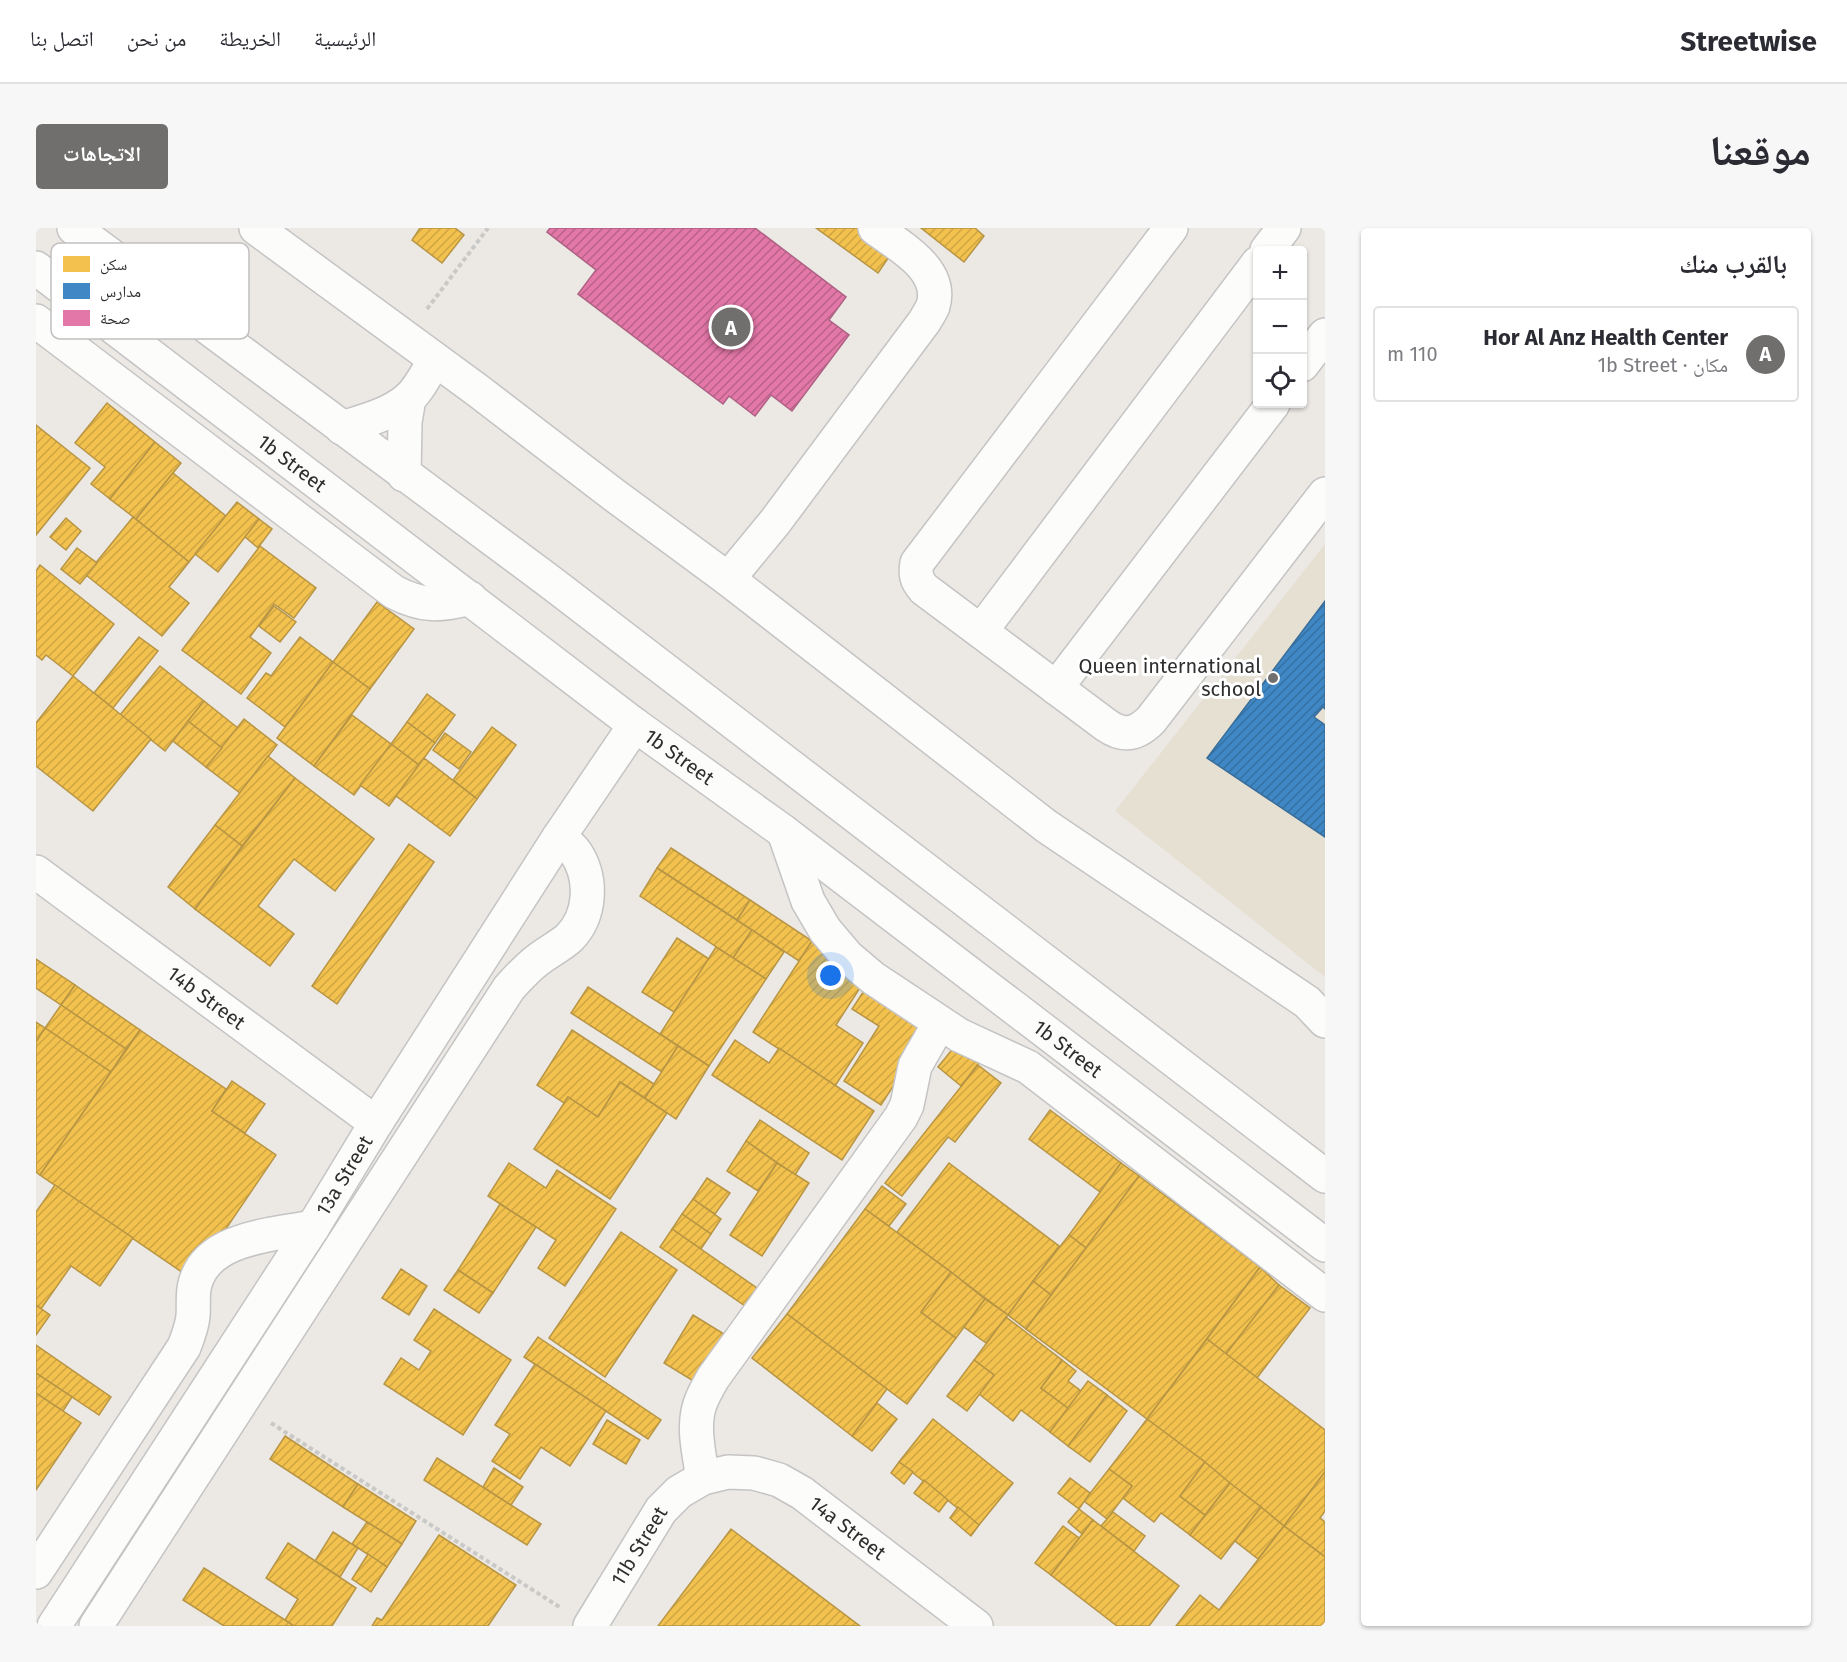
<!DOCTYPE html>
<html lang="ar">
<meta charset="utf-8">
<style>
body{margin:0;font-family:"Fira Sans","Noto Naskh Arabic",sans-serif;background:#f7f7f7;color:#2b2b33;direction:rtl}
.controls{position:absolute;right:18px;top:18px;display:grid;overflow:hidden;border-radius:6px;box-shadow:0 2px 4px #0004}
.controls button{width:54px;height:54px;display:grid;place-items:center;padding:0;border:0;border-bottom:2px solid #e1e1e2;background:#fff;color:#2b2b33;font:30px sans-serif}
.you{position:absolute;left:795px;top:748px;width:21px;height:21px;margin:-15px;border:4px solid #fff;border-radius:50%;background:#1a73e8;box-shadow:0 0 0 9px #1a73e833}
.badge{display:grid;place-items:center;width:39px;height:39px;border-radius:50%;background:#706f6e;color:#fff;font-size:20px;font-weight:700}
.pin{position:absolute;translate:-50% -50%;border:3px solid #fff;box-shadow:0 2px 6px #0006}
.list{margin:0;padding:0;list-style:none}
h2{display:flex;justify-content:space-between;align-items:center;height:78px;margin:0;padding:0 24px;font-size:26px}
h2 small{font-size:20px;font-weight:400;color:#7c7c81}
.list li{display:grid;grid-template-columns:39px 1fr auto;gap:18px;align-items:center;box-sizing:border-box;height:96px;margin:0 12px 12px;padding:0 12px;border:2px solid #e1e1e2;border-radius:6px}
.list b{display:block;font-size:22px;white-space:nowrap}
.list p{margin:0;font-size:20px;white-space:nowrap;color:#7c7c81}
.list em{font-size:20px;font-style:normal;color:#7c7c81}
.icon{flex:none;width:33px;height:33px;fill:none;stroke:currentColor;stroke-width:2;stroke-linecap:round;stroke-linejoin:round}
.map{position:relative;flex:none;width:1289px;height:1398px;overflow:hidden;direction:ltr;border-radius:6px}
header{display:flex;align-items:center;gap:36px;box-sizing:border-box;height:84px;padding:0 30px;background:#fff;border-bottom:2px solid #e1e1e2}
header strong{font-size:28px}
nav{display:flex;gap:33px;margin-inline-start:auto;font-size:21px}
.intro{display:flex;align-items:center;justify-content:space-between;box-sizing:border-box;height:144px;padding:0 36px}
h1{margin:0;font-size:42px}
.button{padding:15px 27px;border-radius:6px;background:#706f6e;color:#fff;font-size:21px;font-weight:700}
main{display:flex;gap:36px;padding:0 36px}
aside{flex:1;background:#fff;border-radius:6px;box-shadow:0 2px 4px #0004}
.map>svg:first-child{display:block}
.education{fill:#e6e0d3}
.homes{fill:url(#homes-hatch);stroke:#b79544;stroke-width:1.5}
.schools{fill:url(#schools-hatch);stroke:#3a6d98;stroke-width:1.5}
.health{fill:url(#health-hatch);stroke:#ad6183;stroke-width:1.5}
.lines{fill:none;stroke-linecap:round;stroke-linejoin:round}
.minor-casing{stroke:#c5c4c5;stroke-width:36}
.path{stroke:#c9c9c8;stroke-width:4;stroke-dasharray:4.5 3;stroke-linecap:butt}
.minor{stroke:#fcfcfb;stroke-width:33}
.poi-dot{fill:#706f6e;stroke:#fff;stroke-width:2}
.labels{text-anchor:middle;stroke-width:6;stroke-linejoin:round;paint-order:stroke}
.street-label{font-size:20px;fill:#2e2e2e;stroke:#fff}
.poi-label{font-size:20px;fill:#2e2e2e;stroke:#fff;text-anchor:end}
.key{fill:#fff;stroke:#c0c0c0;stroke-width:1.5}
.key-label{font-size:16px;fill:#2e2e2e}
</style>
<header>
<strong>Streetwise</strong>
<nav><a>الرئيسية</a><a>الخريطة</a><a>من نحن</a><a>اتصل بنا</a></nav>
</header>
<div class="intro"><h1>موقعنا</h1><a class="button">الاتجاهات</a></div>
<main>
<aside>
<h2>بالقرب منك<small></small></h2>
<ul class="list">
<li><span class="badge">A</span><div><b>Hor Al Anz Health Center</b><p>مكان · 1b Street</p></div><em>110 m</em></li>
</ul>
</aside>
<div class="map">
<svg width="1289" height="1398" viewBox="0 0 1289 1398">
<defs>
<pattern id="homes-hatch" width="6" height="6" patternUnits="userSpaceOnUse" patternTransform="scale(1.5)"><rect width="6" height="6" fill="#f2c14e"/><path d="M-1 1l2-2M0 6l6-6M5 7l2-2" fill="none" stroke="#d0a644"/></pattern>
<pattern id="schools-hatch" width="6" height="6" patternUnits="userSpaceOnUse" patternTransform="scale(1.5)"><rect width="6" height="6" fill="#3f88c5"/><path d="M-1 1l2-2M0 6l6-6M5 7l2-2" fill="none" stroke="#3570a0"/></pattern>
<pattern id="health-hatch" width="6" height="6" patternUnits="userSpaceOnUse" patternTransform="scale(1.5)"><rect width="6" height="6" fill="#e377a8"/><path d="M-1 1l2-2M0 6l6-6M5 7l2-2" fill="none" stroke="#b86289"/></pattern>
</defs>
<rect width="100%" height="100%" fill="#ece8e4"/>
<!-- education -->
<polygon class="education" points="1289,316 1289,749 1079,583"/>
<!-- homes -->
<g class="homes">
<polygon points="384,0 419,0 428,7 406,35 376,12"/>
<polygon points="780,0 831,0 859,20 842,45"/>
<polygon points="885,0 939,0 948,8 928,34"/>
<polygon points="71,175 119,214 74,271 55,256 69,239 39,215"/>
<polygon points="0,197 54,240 0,307"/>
<polygon points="119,214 145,235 100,291 74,271"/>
<polygon points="137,245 190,288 153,334 100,291"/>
<polygon points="201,274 223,291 182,344 159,326"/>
<polygon points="97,289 153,334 133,359 153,375 126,408 50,347"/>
<polygon points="30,290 45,303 30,322 14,309"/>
<polygon points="223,291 236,301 222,320 209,309"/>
<polygon points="224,318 280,360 258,390 238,376 214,409 235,425 205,466 146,422"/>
<polygon points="41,320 61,335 44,356 25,341"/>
<polygon points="4,337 78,396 37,448 10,427 6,432 0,427 0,343"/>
<polygon points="341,374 378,401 334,461 297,434"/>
<polygon points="238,378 260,394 244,414 223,398"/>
<polygon points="103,409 122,423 77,480 58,465"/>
<polygon points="264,409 297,434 249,499 211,470 230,445 235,448"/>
<polygon points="297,434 334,461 278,538 241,510"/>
<polygon points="124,438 168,473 129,523 84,487"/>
<polygon points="37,448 115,511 57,583 0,538 0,495"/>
<polygon points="391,466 419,487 399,515 371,494"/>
<polygon points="168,473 202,500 186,520 152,493"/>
<polygon points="316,487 355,516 318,567 278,538"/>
<polygon points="208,491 241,517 204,565 170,539"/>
<polygon points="152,493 186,520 170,539 137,513"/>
<polygon points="371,494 399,515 383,537 355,516"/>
<polygon points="456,499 480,517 441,571 417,552"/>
<polygon points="409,505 435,524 423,541 397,522"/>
<polygon points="355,516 383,537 353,578 324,557"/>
<polygon points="232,528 259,550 206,618 179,597"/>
<polygon points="388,530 441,571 414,608 360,568"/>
<polygon points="259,550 338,611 299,663 258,631 222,678 258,706 234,738 159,681"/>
<polygon points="179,597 206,618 159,681 132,659"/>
<polygon points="373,616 398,634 301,776 276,758"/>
<polygon points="635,620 714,672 701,692 621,640"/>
<polygon points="621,640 716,702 697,730 604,668"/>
<polygon points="714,672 776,713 763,733 701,692"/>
<polygon points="716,702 748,724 730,751 697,730"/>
<polygon points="641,710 673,731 638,784 606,764"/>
<polygon points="776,713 831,749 800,797 827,815 799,858 717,804"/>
<polygon points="680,719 730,751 673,838 624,806"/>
<polygon points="0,731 39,757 25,777 0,760"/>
<polygon points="833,755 897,797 845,877 808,853 843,798 816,781"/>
<polygon points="39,757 104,802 90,821 25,777"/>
<polygon points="552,759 642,818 626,844 535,785"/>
<polygon points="25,777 90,821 75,844 9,800"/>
<polygon points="0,794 9,800 0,814"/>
<polygon points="9,800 75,844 4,947 0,944 0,814"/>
<polygon points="104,802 190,861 176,883 240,927 156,1051 4,947"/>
<polygon points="536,802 618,856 609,870 584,854 562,889 532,869 528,875 501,857"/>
<polygon points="699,812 733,835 743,820 838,883 806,932 676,847"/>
<polygon points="923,813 946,831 925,858 902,839"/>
<polygon points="642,818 673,838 640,891 609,870"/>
<polygon points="942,837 965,855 919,914 912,909 866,968 849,955"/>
<polygon points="196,853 229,876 209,905 176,883"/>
<polygon points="584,854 631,885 574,971 498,921 532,869 562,889"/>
<polygon points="1014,882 1085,935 1064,964 993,911"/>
<polygon points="724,892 773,925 759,947 710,913"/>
<polygon points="710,913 741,935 722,963 691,943"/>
<polygon points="473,935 510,960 521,942 580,981 529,1058 502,1040 520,1012 452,968"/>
<polygon points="741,935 773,955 726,1028 694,1007"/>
<polygon points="913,935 1023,1018 972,1087 861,1004"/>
<polygon points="1085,935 1103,948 1050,1020 1033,1007"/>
<polygon points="1103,948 1224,1039 1111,1191 990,1101"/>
<polygon points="671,950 694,965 679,986 657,971"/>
<polygon points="19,957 97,1010 64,1058 35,1038 5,1081 0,1077 0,984"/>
<polygon points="846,958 870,976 853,998 829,981"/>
<polygon points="657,971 685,991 675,1006 646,986"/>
<polygon points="464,976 500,999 457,1065 422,1042"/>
<polygon points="829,981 915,1044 885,1084 920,1110 871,1176 751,1086"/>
<polygon points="646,986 675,1006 665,1021 636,1001"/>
<polygon points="636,1001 721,1060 709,1078 624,1019"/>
<polygon points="585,1004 641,1042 569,1149 513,1110"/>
<polygon points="1033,1007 1050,1020 1015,1067 997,1053"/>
<polygon points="1224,1039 1243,1057 1190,1126 1171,1111"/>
<polygon points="365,1041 391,1058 373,1087 346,1070"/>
<polygon points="422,1042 457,1065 443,1085 408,1062"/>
<polygon points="915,1044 949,1071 920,1110 885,1084"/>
<polygon points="997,1053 1015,1067 990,1101 972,1087"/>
<polygon points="1243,1057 1274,1080 1221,1150 1190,1126"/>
<polygon points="949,1071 972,1087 950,1115 928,1099"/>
<polygon points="0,1077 14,1087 0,1107"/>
<polygon points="398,1081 475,1132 427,1207 348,1156 365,1130 383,1142 395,1123 378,1112"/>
<polygon points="751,1086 851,1161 816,1208 716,1130"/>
<polygon points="657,1087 688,1106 659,1154 628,1135"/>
<polygon points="970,1089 1026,1132 1005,1160 1032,1180 1014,1204 985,1182 977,1193 943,1166 958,1147 938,1132"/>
<polygon points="502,1109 625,1192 612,1211 488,1129"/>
<polygon points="1171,1111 1289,1202 1289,1244 1248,1298 1111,1191"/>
<polygon points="0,1117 75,1169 63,1187 0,1145"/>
<polygon points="938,1132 958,1147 931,1183 911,1168"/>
<polygon points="1026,1132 1040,1143 1032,1153 1045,1163 1032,1180 1005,1160"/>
<polygon points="499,1136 570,1183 534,1238 505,1219 484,1251 456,1233 474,1206 459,1197"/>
<polygon points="0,1145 36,1169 27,1183 0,1165"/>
<polygon points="1052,1153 1071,1167 1032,1218 1014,1204"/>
<polygon points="0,1165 45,1195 0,1262"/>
<polygon points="1071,1167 1091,1183 1054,1234 1032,1218"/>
<polygon points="841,1175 861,1191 836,1223 816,1208"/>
<polygon points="897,1191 977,1255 943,1297 863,1234"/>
<polygon points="1111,1191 1169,1234 1144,1268 1169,1287 1154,1307 1125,1285 1118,1294 1087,1270 1096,1258 1073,1241"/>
<polygon points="571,1192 604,1212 590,1236 557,1216"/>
<polygon points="249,1208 322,1256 307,1279 234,1231"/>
<polygon points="401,1230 505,1296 491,1317 388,1252"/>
<polygon points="863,1234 877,1244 868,1256 855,1245"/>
<polygon points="1169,1234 1194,1255 1169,1287 1144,1268"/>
<polygon points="458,1240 487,1259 475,1277 447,1259"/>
<polygon points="1073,1241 1096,1258 1071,1291 1048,1273"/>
<polygon points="1289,1244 1289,1283 1284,1290 1289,1294 1289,1329 1248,1298"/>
<polygon points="1034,1250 1054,1265 1043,1281 1022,1265"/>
<polygon points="888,1252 912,1272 903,1284 878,1265"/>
<polygon points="1194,1255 1225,1279 1185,1331 1154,1307"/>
<polygon points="322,1256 380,1293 366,1316 307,1279"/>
<polygon points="922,1279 943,1297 935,1308 914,1290"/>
<polygon points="1225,1279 1248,1298 1222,1331 1199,1313"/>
<polygon points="1043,1281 1057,1292 1046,1306 1032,1294"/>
<polygon points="1077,1284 1109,1308 1098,1323 1065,1298"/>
<polygon points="1057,1292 1143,1358 1113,1398 1081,1398 1015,1347"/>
<polygon points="331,1294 366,1316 351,1339 316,1316"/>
<polygon points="1027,1298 1043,1310 1015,1347 999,1335"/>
<polygon points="1248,1298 1289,1329 1289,1398 1140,1398 1164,1367 1183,1382"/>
<polygon points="695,1301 824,1398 622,1398"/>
<polygon points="297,1304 322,1320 304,1349 279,1333"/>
<polygon points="403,1307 480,1357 452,1398 336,1398 341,1390 346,1392"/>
<polygon points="252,1315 320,1360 296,1398 258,1398 249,1392 262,1371 230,1350"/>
<polygon points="332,1326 351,1339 335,1364 316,1351"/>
<polygon points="168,1340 249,1392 258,1398 188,1398 147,1372"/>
</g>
<!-- schools -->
<polygon class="schools" points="1289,373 1289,481 1287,479 1278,489 1289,497 1289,609 1171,530"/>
<!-- health -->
<polygon class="health" points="514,0 719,0 810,69 793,92 813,107 756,183 735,167 719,188 693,168 687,176 542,66 560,42 511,4"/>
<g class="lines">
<defs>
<g id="minor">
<polyline points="38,0 513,353 1289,948"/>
<polyline points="220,0 441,162 578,267 692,351 1010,598 1271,774 1289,793"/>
<path d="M1135 0 881 335C879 346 880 352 888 361L1070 497C1087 509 1100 507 1115 492L1289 266"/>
<polyline points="1231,22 1248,0"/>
<path id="s1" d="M0 40 599 497 748 604 1289 1017"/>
<path d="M0 93 358 364C387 379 404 378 434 370"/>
<polyline points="1266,137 1289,107"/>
<path d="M306 200C328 193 353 187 372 171 383 162 391 144 399 132"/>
<polyline points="368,247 369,194 373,170"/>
<path d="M692 351 739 294 888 94C891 89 895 83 897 78 908 41 863 18 839 0"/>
<polyline points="945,403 1222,35"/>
<polyline points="1020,460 1237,176"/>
<polyline points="748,604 772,673 789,702 811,728 837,750 923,807 992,839 1289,1067"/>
<path id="s2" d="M0 644 340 895"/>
<path d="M667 1250C663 1225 655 1195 666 1171 669 1164 673 1157 677 1150L865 889 871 877 879 838 903 796"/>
<path d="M0 1344 148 1119C152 1109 156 1099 157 1088 158 1078 156 1066 159 1056 171 1009 237 1007 277 999"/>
<path id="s3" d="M18 1398 277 999 340 895 523 609 599 497"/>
<path d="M60 1398 473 760C482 750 492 739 503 731 512 724 524 718 533 710 555 688 557 651 540 625 536 619 529 614 523 609"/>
<path id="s4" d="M554 1398 625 1282 643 1264 667 1250 692 1244 718 1245 743 1252 766 1265 940 1398"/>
</g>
</defs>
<!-- minor casing -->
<use href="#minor" class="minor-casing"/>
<!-- path -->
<g class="path">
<polyline points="391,81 452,0"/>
<polyline points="235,1195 525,1380"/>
</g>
<!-- minor -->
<use href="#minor" class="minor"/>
</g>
<!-- markers -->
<circle class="poi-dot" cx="1237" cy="450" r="6"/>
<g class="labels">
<!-- street labels -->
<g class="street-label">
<text dy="7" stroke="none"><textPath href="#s1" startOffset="322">1b Street</textPath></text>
<text dy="7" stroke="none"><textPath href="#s1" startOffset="808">1b Street</textPath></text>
<text dy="7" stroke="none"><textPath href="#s2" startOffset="212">14b Street</textPath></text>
<text dy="7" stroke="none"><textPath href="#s1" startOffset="1294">1b Street</textPath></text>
<text dy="7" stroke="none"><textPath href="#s3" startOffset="536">13a Street</textPath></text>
<text dy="7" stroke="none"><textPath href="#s4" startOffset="351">14a Street</textPath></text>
<text dy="7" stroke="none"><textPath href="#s4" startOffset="94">11b Street</textPath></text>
</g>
<!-- poi labels -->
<g class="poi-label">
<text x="1225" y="445">Queen international<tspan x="1225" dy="23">school</tspan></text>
</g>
</g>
<!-- legend -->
<rect x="15" y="15" width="198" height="96" rx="9" class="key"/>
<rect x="27" y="28" width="27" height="16" fill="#f2c14e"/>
<rect x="27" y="55" width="27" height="16" fill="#3f88c5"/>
<rect x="27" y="82" width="27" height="16" fill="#e377a8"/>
<g class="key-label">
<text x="64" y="42">سكن</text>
<text x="64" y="69">مدارس</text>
<text x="64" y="96">صحة</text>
</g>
</svg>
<div class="controls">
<button>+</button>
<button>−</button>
<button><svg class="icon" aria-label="locate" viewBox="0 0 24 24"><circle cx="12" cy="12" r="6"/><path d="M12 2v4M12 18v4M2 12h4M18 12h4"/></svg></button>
</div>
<div class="you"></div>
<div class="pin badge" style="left:695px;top:99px">A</div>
</div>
</main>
